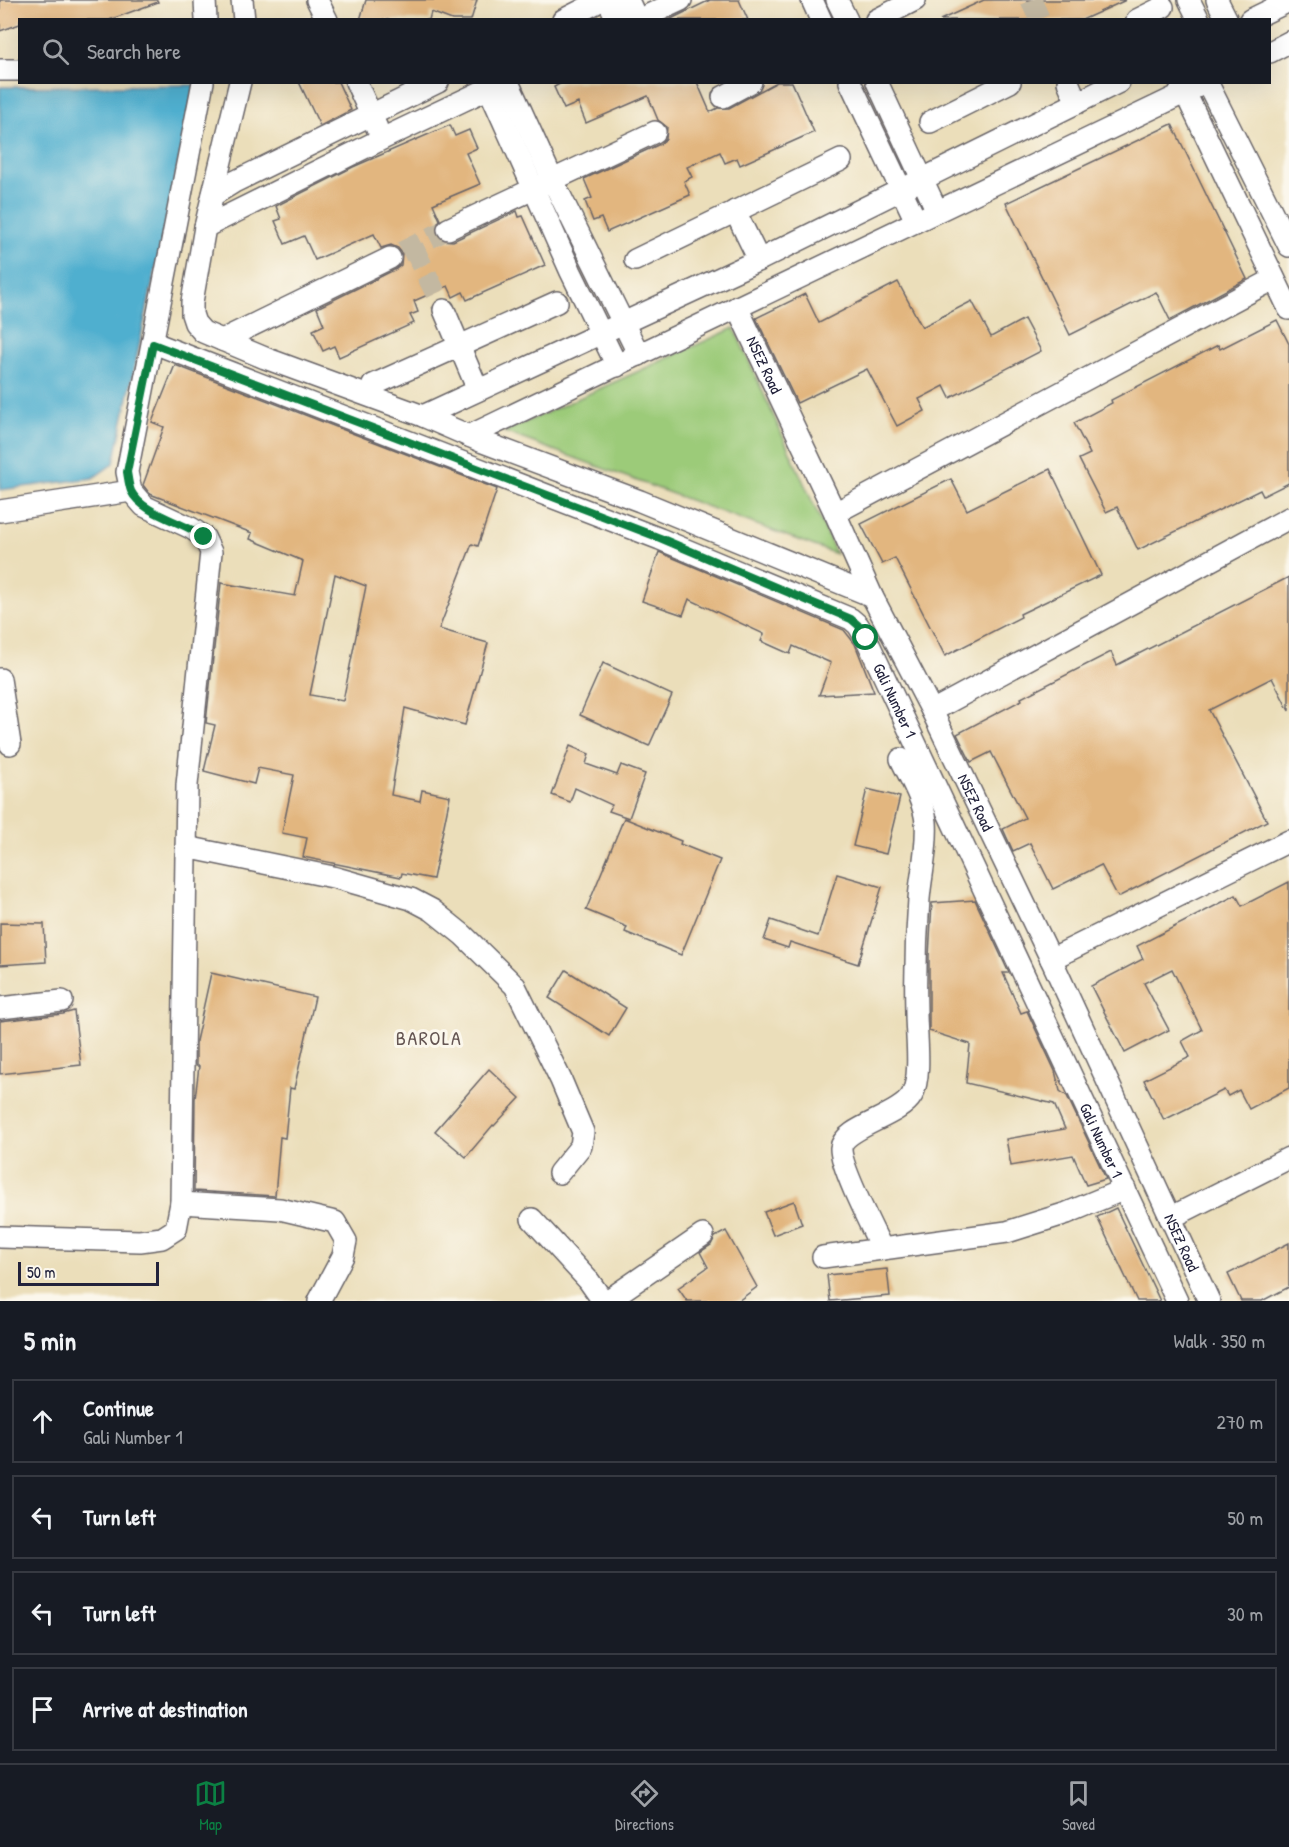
<!DOCTYPE html>
<meta charset="utf-8">
<style>
body{margin:0;font-family:"Patrick Hand",sans-serif;background:#20242c;color:#f1f3f6}
.scale{position:absolute;left:18px;bottom:15px;width:141px;box-sizing:border-box;padding-left:6px;border:3px solid #22223b;border-top:0;font-size:16px;line-height:21px;white-space:nowrap;color:#22223b;-webkit-text-stroke:4px #fbf7ec;paint-order:stroke}
.stop{position:absolute;width:18px;height:18px;margin:-14px;border:4px solid #0b8043;border-radius:50%;background:#fff}
.stop.end{background:#0b8043;border-color:#fff;box-shadow:0 2px 6px #0008}
.list{margin:0;padding:0;list-style:none}
h2{display:flex;justify-content:space-between;align-items:center;height:78px;margin:0;padding:0 24px;font-size:26px}
h2 small{font-size:20px;font-weight:400;color:#9ea1a6}
.list li{display:grid;grid-template-columns:39px 1fr auto;gap:18px;align-items:center;box-sizing:border-box;height:84px;margin:0 12px 12px;padding:0 12px;border:2px solid #363941;border-radius:0px}
.list b{display:block;font-size:22px;white-space:nowrap}
.list p{margin:0;font-size:20px;white-space:nowrap;color:#9ea1a6}
.list em{font-size:20px;font-style:normal;color:#9ea1a6}
.icon{flex:none;width:33px;height:33px;fill:none;stroke:currentColor;stroke-width:2;stroke-linecap:round;stroke-linejoin:round}
.map{position:relative;flex:none;width:1289px;height:1301px;overflow:hidden}
.search{position:absolute;background:#171b24;box-shadow:0 6px 24px #0002;left:18px;right:18px;top:18px;height:66px;display:flex;align-items:center;gap:15px;box-sizing:border-box;padding:0 21px;border-radius:0px;color:#9ea1a6;font-size:22px}
.sheet{height:462px;background:#171b24}
nav{display:flex;justify-content:space-around;align-items:center;box-sizing:border-box;height:84px;border-top:2px solid #363941;background:#171b24;font-size:16px;color:#9ea1a6}
nav a{display:grid;justify-items:center;gap:3px}
nav .on{color:#0b8043}
.map>svg:first-child{display:block}
.green{fill:#9ccb79;stroke:#5f765a;stroke-width:1.5}
.water{fill:#50afcf;stroke:#396885;stroke-width:1.5}
.building{fill:#e2b67f;fill-rule:evenodd}
.lines{fill:none;stroke-linecap:round;stroke-linejoin:round}
.minor-tunnel{stroke:#c3b8a1;stroke-width:21;stroke-dasharray:21 10;stroke-linecap:butt}
.minor-casing{stroke:#686467;stroke-width:24}
.minor{stroke:#fff;stroke-width:21}
.route{stroke:#0b8043;stroke-width:8}
.labels{text-anchor:middle;stroke-width:6;stroke-linejoin:round;paint-order:stroke}
.street-label{font-size:16px;fill:#22223b;stroke:#fbf7ec}
.quarter-label{font-size:20px;letter-spacing:1.5px;fill:#655653;stroke:#fbf7ec}
</style>
<div class="map">
<svg width="1289" height="1301" viewBox="0 0 1289 1301">
<rect width="100%" height="100%" fill="#fbf7ec"/>
<filter id="ink" filterUnits="userSpaceOnUse"><feTurbulence type="fractalNoise" baseFrequency=".0167" numOctaves="2"/><feDisplacementMap in="SourceGraphic" scale="12" xChannelSelector="R" yChannelSelector="G"/><feConvolveMatrix kernelMatrix="1 2 1 2 8 2 1 2 1" color-interpolation-filters="sRGB"/></filter>
<filter id="wash" filterUnits="userSpaceOnUse"><feTurbulence type="fractalNoise" baseFrequency=".008" numOctaves="4" result="noise"/><feDisplacementMap in="SourceGraphic" scale="24" xChannelSelector="R" yChannelSelector="G"/><feGaussianBlur stdDeviation="1.35" result="paint"/><feColorMatrix in="noise" values="0 0 0 0 0 0 0 0 0 0 0 0 0 0 0 0 0 1.4 0 .05"/><feComposite in="paint" operator="in"/></filter>
<g filter="url(#wash)">
<rect width="100%" height="100%" fill="#ebdeba"/>
<!-- green -->
<polygon class="green" points="734,328 836,554 504,432"/>
<!-- water -->
<polygon class="water" points="195,85 114,463 93,478 0,490 0,87"/>
<g id="blocks">
<!-- building -->
<g class="building">
<polygon points="0,0 157,0 158,2 109,20 20,20 20,24 0,31"/>
<polygon points="366,0 477,0 471,20 452,20 431,12 429,20 360,20"/>
<polygon points="710,0 739,0 748,20 669,20"/>
<polygon points="984,0 1126,0 1082,20 940,20"/>
<polygon points="299,82 338,82 351,110 320,126"/>
<polygon points="563,82 697,82 710,112 718,108 729,108 777,82 792,82 814,132 740,165 737,158 725,163 720,152 687,167 692,177 684,181 690,195 607,232 601,218 593,221 585,201 592,198 584,179 660,144 666,139 667,127 658,120 648,96 586,123 578,103 564,109 554,87"/>
<polygon points="1172,124 1247,279 1170,320 1156,292 1070,335 1006,203"/>
<polygon points="450,125 455,136 469,130 477,148 466,153 480,184 433,204 440,220 435,227 437,235 441,240 453,241 517,211 519,217 523,216 545,265 467,300 463,292 453,297 448,286 414,301 418,312 410,315 414,323 339,357 334,346 323,351 313,330 324,325 317,308 396,269 401,265 402,253 398,248 391,245 381,248 374,234 315,260 304,236 285,244 275,221 281,219 276,206 353,167"/>
<polygon points="898,282 922,327 972,301 991,337 1024,319 1041,351 950,398 944,386 919,399 925,411 897,426 867,369 797,403 756,318 805,294 819,323"/>
<polygon points="1277,320 1289,344 1289,483 1263,496 1260,490 1138,550 1117,507 1106,512 1079,459 1090,454 1074,423 1112,403 1111,400 1218,345 1220,349"/>
<path d="M175 365 497 489 478 546 472 544 439 629 488 643 465 725 405 708 391 795 420 801 422 790 450 796 433 879 402 873 401 877 303 857 307 838 282 833 294 775 258 768 254 784 204 771 215 725 206 723 221 583 295 596 303 561 250 539 252 533 150 494 143 485 164 427 152 422ZM335 574 366 586 343 701 310 695Z"/>
<polygon points="1050,469 1101,575 1020,614 1021,617 945,656 895,558 882,564 861,524 951,479 967,510"/>
<polygon points="659,552 844,630 855,644 874,692 819,695 831,663 793,646 790,654 761,641 764,634 689,599 683,615 642,601"/>
<polygon points="1289,577 1289,711 1272,678 1209,710 1267,821 1118,897 1101,865 1053,889 1030,843 1013,851 1003,829 1025,818 991,752 971,762 957,734 1022,700 1021,698 1111,652 1117,665"/>
<polygon points="603,663 672,695 649,746 580,715"/>
<polygon points="570,746 589,754 586,764 617,775 621,765 645,774 629,818 609,811 612,805 575,788 570,802 552,795"/>
<polygon points="867,789 900,797 886,854 853,846"/>
<polygon points="624,818 681,841 680,844 720,860 681,955 625,932 627,927 586,910"/>
<polygon points="837,874 882,887 858,964 790,942 788,948 764,940 771,920 818,936"/>
<polygon points="1289,882 1289,1088 1249,1109 1239,1090 1228,1096 1224,1090 1164,1120 1144,1080 1190,1057 1182,1041 1202,1030 1172,969 1144,983 1169,1030 1125,1053 1091,986 1143,959 1137,946 1236,895 1242,906"/>
<polygon points="975,900 1009,973 1003,973 1021,1013 1027,1011 1055,1071 1060,1091 1067,1096 1106,1179 1086,1185 1073,1155 1011,1166 1006,1139 1065,1129 1054,1104 966,1083 970,1044 929,1031 929,956 932,903"/>
<polygon points="0,923 44,924 46,962 0,965"/>
<polygon points="566,970 626,1008 609,1036 549,998"/>
<polygon points="211,973 315,997 294,1089 290,1088 285,1138 280,1137 275,1196 194,1191 195,1099 199,1066 196,1066 196,1041"/>
<polygon points="74,1011 81,1065 0,1074 0,1021 63,1014"/>
<polygon points="489,1069 520,1098 494,1126 493,1125 466,1157 435,1131"/>
<polygon points="794,1201 802,1224 773,1235 764,1212"/>
<polygon points="1116,1208 1160,1301 1137,1301 1097,1217"/>
<polygon points="726,1231 757,1287 738,1301 687,1301 678,1288 708,1267 700,1252 711,1245 715,1237"/>
<polygon points="1289,1243 1289,1287 1262,1301 1241,1301 1228,1274"/>
<polygon points="887,1269 890,1296 830,1301 827,1275"/>
</g>
</g>
</g>
<g filter="url(#ink)">
<use href="#blocks" fill-opacity="0" stroke="#686467" stroke-width="1.5"/>
<g class="lines">
<!-- minor-tunnel -->
<g class="minor-tunnel">
<polyline points="1031,0 1040,20"/>
<polyline points="413,247 444,310"/>
<polyline points="402,252 448,229"/>
</g>
<defs>
<g id="minor">
<polyline points="205,0 206,20"/>
<polyline points="242,0 244,20"/>
<polyline points="317,0 327,20"/>
<polyline points="608,0 617,20"/>
<polyline points="628,0 637,20"/>
<polyline points="812,0 821,20"/>
<polyline points="837,0 847,20"/>
<polyline points="1189,0 1199,20"/>
<polyline points="1217,0 1227,20"/>
<polyline points="563,20 602,0"/>
<polyline points="638,20 681,0"/>
<polyline points="876,20 915,0"/>
<polyline points="1137,20 1163,7"/>
<polyline points="1250,20 1289,1"/>
<polyline points="1270,52 1289,42"/>
<polyline points="0,70 20,70"/>
<polyline points="240,82 205,227 192,302 192,314 195,323 203,332 265,358 423,416 483,442 640,501 872,596"/>
<polyline points="356,82 377,128"/>
<polyline points="508,82 552,179 639,355"/>
<polyline points="850,82 916,221"/>
<polyline points="877,82 937,211"/>
<polyline points="1068,82 1077,103"/>
<polyline points="1180,82 1289,309"/>
<polyline points="1207,82 1289,246"/>
<polyline points="489,89 571,272 617,366"/>
<polyline points="723,97 751,82"/>
<polyline points="930,122 1010,82"/>
<polyline points="213,195 234,182 438,82"/>
<polyline points="735,211 759,260"/>
<polyline points="205,227 382,139 502,82"/>
<polyline points="448,229 655,132"/>
<polyline points="635,260 841,160"/>
<path id="s1" d="M737 307 835 513 872 596 932 711 1051 959 1209 1301"/>
<polyline points="444,310 478,390"/>
<polyline points="222,340 390,258"/>
<path id="s2" d="M154 343 660 539 851 619 858 625 866 638 1177 1301"/>
<polyline points="373,385 557,302"/>
<polyline points="423,416 759,260 1119,82"/>
<polyline points="469,436 1207,82"/>
<polyline points="0,511 131,491"/>
<polyline points="835,513 1274,279"/>
<polyline points="0,679 10,744"/>
<polyline points="932,711 1289,518"/>
<polyline points="186,847 333,877 411,899 432,910 463,935 515,986 561,1080 583,1132 581,1146 559,1173"/>
<polyline points="1051,959 1289,841"/>
<polyline points="0,1008 62,1001"/>
<polyline points="181,1203 280,1209 335,1222 346,1241 343,1256 319,1301"/>
<polyline points="1170,1218 1289,1158"/>
<polyline points="532,1219 589,1281 603,1301"/>
<polyline points="0,1237 140,1241 162,1238 176,1229 181,1203 187,785 211,552 204,537 191,528 144,506 131,491 127,472 203,82"/>
<path d="M882 1249C873 1230 840 1166 841 1148 843 1127 900 1117 912 1095 922 1075 916 1036 916 1013 915 975 916 937 919 899 921 874 928 848 926 822 924 801 910 778 901 759"/>
<polyline points="823,1257 1007,1232 1067,1213 1125,1189"/>
<polyline points="607,1301 703,1235"/>
</g>
</defs>
<!-- minor casing -->
<use href="#minor" class="minor-casing"/>
<!-- minor -->
<use href="#minor" class="minor"/>
</g>
</g>
<g class="lines" filter="url(#ink)">
<!-- route -->
<path class="route" d="M204 537C184 522 142 514 131 491 129 486 128 478 127 472L153 344 660 538 851 619 858 625 866 638"/>
</g>
<g class="labels">
<!-- street labels -->
<g class="street-label">
<text dy="6" stroke="none"><textPath href="#s1" startOffset="64">NSEZ Road</textPath></text>
<text dy="6" stroke="none"><textPath href="#s2" startOffset="843">Gali Number 1</textPath></text>
<text dy="6" stroke="none"><textPath href="#s1" startOffset="550">NSEZ Road</textPath></text>
<text dy="6" stroke="none"><textPath href="#s2" startOffset="1329">Gali Number 1</textPath></text>
<text dy="6" stroke="none"><textPath href="#s1" startOffset="1036">NSEZ Road</textPath></text>
</g>
<!-- quarter labels -->
<g class="quarter-label">
<text x="429" y="1045">BAROLA</text>
</g>
</g>
</svg>
<div class="scale">50 m</div>
<div class="stop" style="left:866px;top:638px"></div>
<div class="stop end" style="left:204px;top:537px"></div>
<div class="search"><svg class="icon" aria-label="search" viewBox="0 0 24 24"><circle cx="10" cy="10" r="6"/><path d="M15 15l6 6"/></svg>Search here</div>
</div>
<section class="sheet">
<h2>5 min<small>Walk · 350 m</small></h2>
<ul class="list">
<li><svg class="icon" aria-label="ahead" viewBox="0 0 24 24"><path d="M12 20V5M6 11l6-6 6 6"/></svg><div><b>Continue</b><p>Gali Number 1</p></div><em>270 m</em></li>
<li><svg class="icon" aria-label="left" viewBox="0 0 24 24"><path d="M17 20v-9H6M10 6l-5 5 5 5"/></svg><div><b>Turn left</b></div><em>50 m</em></li>
<li><svg class="icon" aria-label="left" viewBox="0 0 24 24"><path d="M17 20v-9H6M10 6l-5 5 5 5"/></svg><div><b>Turn left</b></div><em>30 m</em></li>
<li><svg class="icon" aria-label="arrive" viewBox="0 0 24 24"><path d="M6 21V4h12l-3 4 3 4H6"/></svg><div><b>Arrive at destination</b></div></li>
</ul>
</section>
<nav>
<a class="on"><svg class="icon" aria-label="map" viewBox="0 0 24 24"><path d="M3 6l6-2 6 2 6-2v14l-6 2-6-2-6 2zM9 4v14M15 6v14"/></svg>Map</a>
<a><svg class="icon" aria-label="directions" viewBox="0 0 24 24"><path d="M12 3l9 9-9 9-9-9zM9 14v-3h6M13 9l2 2-2 2"/></svg>Directions</a>
<a><svg class="icon" aria-label="saved" viewBox="0 0 24 24"><path d="M7 4h10v16l-5-4-5 4z"/></svg>Saved</a>
</nav>
